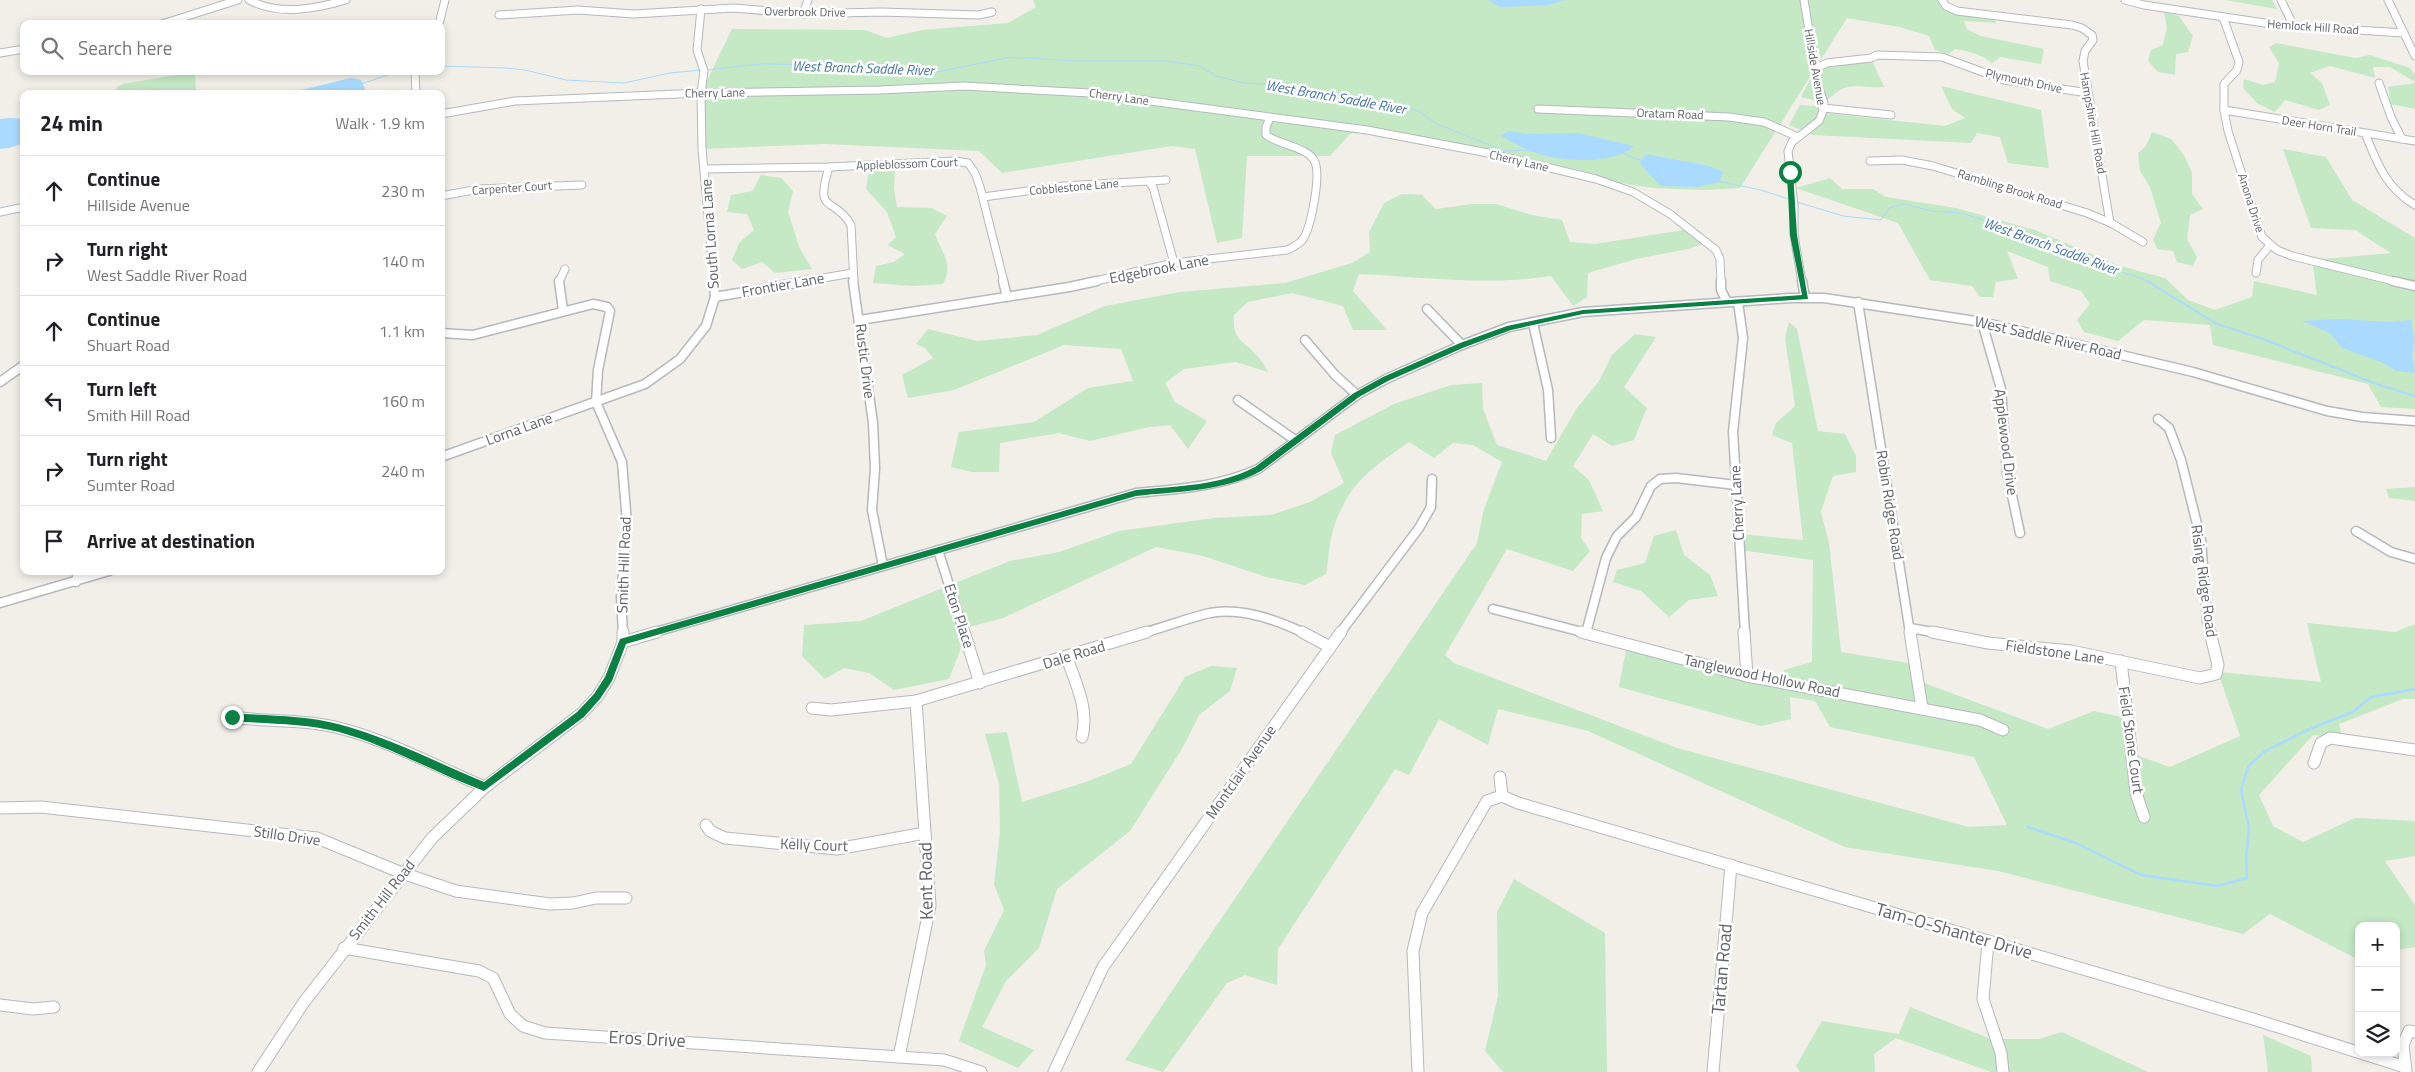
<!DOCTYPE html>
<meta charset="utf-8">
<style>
body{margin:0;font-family:"Titillium Web",sans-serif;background:#f2f2f2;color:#202124}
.controls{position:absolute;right:15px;bottom:15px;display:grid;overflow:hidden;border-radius:10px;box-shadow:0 2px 8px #0003}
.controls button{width:45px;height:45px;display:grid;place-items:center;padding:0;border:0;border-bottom:1px solid #e0e0e0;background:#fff;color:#202124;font:25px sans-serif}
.stop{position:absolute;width:15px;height:15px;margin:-11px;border:4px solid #0b8043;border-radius:50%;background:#fff}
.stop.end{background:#0b8043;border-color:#fff;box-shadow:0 1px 5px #0008}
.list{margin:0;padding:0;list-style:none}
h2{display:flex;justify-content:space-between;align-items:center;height:65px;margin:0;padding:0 20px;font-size:21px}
h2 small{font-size:16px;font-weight:400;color:#757577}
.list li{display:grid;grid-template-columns:32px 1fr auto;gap:15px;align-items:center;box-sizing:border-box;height:70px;padding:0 20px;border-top:1px solid #e0e0e0}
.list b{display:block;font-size:19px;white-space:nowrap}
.list p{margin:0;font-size:16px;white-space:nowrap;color:#757577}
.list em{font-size:16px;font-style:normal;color:#757577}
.icon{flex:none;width:28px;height:28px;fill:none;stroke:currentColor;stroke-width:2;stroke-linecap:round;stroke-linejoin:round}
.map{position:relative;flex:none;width:2415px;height:1072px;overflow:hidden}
.search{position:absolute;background:#fff;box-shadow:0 2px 8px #0003;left:20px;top:20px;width:425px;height:55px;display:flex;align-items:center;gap:12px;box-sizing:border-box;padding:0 18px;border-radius:10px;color:#757577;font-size:19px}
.panel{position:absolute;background:#fff;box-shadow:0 2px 8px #0003;left:20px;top:90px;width:425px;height:485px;border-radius:10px}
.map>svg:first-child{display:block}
.green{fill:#c5e8c5}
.water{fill:#aadaff}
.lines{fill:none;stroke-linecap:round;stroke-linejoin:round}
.stream-far2{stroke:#aadaff;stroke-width:1}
.stream-far1{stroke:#aadaff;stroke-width:2}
.stream{stroke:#aadaff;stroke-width:2.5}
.minor-far2-casing{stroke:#b5b8bc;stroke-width:9}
.minor-far1-casing{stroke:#b5b8bc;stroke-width:11}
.minor-casing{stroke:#b5b8bc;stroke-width:13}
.minor-far2{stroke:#fff;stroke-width:7}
.minor-far1{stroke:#fff;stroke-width:8}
.minor{stroke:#fff;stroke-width:11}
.route{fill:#0b8043}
.labels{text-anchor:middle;stroke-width:5;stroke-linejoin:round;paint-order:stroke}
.far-street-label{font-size:12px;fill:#5f6368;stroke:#fff}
.far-water-label{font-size:14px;font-style:italic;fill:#4174aa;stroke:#fff}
.street-label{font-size:15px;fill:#5f6368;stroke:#fff}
.near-street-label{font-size:18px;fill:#5f6368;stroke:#fff}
</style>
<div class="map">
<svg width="2415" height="1072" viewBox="0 0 2415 1072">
<rect width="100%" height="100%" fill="#f1efe8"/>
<!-- green -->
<g class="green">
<path d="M1033 0H1942L1949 8 1993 15 1996 23 1964 21 1967 29 1981 36 2044 49 2041 64 2001 57 1992 63C1981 54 1968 51 1955 49L1949 54 1935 50 1929 36 1900 27 1847 18 1740 188 1702 190 1653 188 1596 179 1360 129 1350 134 1330 156H1247L1242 238 1217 243 1195 149 1172 146 1002 173 979 151 825 144 702 149 701 93 732 29 865 30 887 38 922 30 1008 23 1036 7Z"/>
<polygon points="2225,0 2272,0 2277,9"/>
<polygon points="2164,11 2179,16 2193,36 2188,52 2176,54 2175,75 2158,72 2148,61 2151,50 2163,45 2167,28"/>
<polygon points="2276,43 2355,58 2370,55 2410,68 2415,75 2415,82 2390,67 2373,67 2375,78 2330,66 2310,73 2322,83 2330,105 2319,110 2285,100 2275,112 2257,103 2243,88 2244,79 2263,85 2275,82 2279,63 2269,47"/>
<path d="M1871 58 1884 87C1853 89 1850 78 1824 103L1801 97 1816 68Z"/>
<polygon points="195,72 196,94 116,94 117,87 122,84"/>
<polygon points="2415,83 2415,109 2391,104 2388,87"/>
<polygon points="1941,86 2041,110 2049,168 2008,163 2000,137 1977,133 1971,143 1813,135 1789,125 1800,105 1816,106 1823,113 1945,126 1965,118 1952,109"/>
<polygon points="2152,132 2171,139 2184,155 2192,173 2192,194 2203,209 2190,215 2187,239 2197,257 2193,266 2177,262 2173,251 2157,249 2153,239 2161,223 2150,187 2140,171 2138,153 2146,146"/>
<polygon points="2283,149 2326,157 2352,200 2415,238 2415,409 2381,407 2368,384 2213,345 2210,325 2144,320 2118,341 2084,332 2077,320 2090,304 2081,291 2050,281 2048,267 2007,251 2018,279 1996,282 1993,297 1980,297 1972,286 1930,280 1898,223 1796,188 1830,178 1842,189 1873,189 1886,197 1956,208 2035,230 2120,266 2165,278 2188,300 2215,310 2252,297 2254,281 2317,295 2312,260 2391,253 2355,230 2311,228"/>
<path d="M880 169 895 170 894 189 897 207 932 208 947 216 935 234C942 254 954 263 943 284L913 286 873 283 876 266 894 262 905 254 888 245 896 237 887 212 866 189 869 170Z"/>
<polygon points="761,175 781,178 793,191 788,212 800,249 812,269 775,273 762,262 742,269 732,260 739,243 754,230 747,214 727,212 731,195 753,191"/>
<path d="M1402 194 1422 195 1436 209 1472 204H1496L1532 215 1562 220 1570 242 1595 244 1684 230 1708 242 1688 249 1636 259 1588 273 1587 297 1573 306 1551 276C1488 286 1422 277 1359 274L1353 291 1387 330H1353L1343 306 1292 293 1248 302 1234 315C1232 343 1245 340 1259 358 1263 362 1265 367 1268 372L1236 362 1184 369 1165 383 1175 402 1207 421 1188 449 1170 425 1149 427 1090 441 1059 433 1000 443 999 472H972L951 467 959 432 1034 422 1088 388 1133 381 1121 349 1064 345 954 390 908 398 902 375 933 358 925 348 916 344 928 329 977 341 1037 335 1105 306 1180 292 1285 283 1352 263 1370 252 1369 232 1384 203Z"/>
<path d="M1789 322 1797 329 1818 431 1845 434 1856 456V472L1833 476 1821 512 1829 543 1841 652 1914 664 1916 680 2048 729 2094 711 2126 718 2130 753 2170 767 2240 736 2218 672 2321 682 2307 623 2395 632 2415 624V699H2403L2339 724 2342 737 2313 735 2259 795 2273 826 2303 842 2355 818 2415 821V856L2385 861 2415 905V947L2396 950V926H2359V960L2270 914 2243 934 1998 871 1845 847 1588 731 1498 709 1488 745 1439 719 1409 775 1395 769 1278 949 1277 985 1245 975 1227 983 1163 1072 1125 1060 1477 543 1484 509 1502 462 1473 445 1453 443 1434 458 1409 442C1374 467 1350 481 1335 524 1329 539 1329 558 1326 574L1305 585 1266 577 1203 556 1156 547 1003 618 969 627 949 679 894 690 869 673 844 668 825 679 802 656 804 625 861 621 1010 561 1059 552 1119 531 1214 518 1271 515 1310 502 1344 483 1331 453 1335 435 1394 404 1451 385 1482 383 1483 409 1497 445 1546 461 1577 408 1599 381 1612 355 1635 334 1656 337 1624 387 1647 408 1634 440 1612 446 1593 434 1573 466 1589 480 1603 511 1582 514 1581 538 1590 551 1573 571 1507 549 1445 655 1454 663 1677 748 1969 827 2007 825 1974 757 1830 727 1815 701 1790 697 1791 719 1761 726 1619 687 1627 645 1785 681 1784 670 1812 662 1813 560 1740 550 1739 534 1803 540 1792 443 1772 435 1776 423 1795 406 1785 338Z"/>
<polygon points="2415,487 2415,501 2389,498 2386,489"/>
<polygon points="1676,530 1684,555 1710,575 1718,596 1689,600 1669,617 1641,591 1613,582 1617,570 1645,563 1654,536"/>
<polygon points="1211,666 1237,668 1230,691 1199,715 1183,747 1130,831 1057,889 1039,948 1006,981 982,1027 1034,1050 1018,1068 959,1041 986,965 984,951 1004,910 994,884 1000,833 999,784 985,734 1007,732 1022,802 1089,781 1131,764 1185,677"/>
<polygon points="1514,879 1605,933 1607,1072 1503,1072 1485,1051 1498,996 1497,912"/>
<polygon points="1910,1007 1991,1039 2039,1039 2062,1032 2148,1072 1991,1072 1896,1038 1874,1054 1875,1072 1800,1072 1796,1066 1822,1021 1899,1034"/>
<polygon points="2263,1035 2311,1056 2312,1072 2268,1072"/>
</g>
<!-- water -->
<g class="water">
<polygon points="1488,0 1565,0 1548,5 1500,7"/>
<polygon points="351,78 361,80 365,89 360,94 284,94"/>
<polygon points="10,118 24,119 24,143 9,148 0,149 0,119"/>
<path d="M1508 131 1528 134 1578 133 1634 146C1615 165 1560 162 1536 153 1524 149 1512 142 1501 136Z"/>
<polygon points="1645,154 1709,166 1723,172 1719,182 1697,187 1661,186 1640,164"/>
<polygon points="2338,319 2388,322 2411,320 2414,339 2412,356 2415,373 2397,371 2381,362 2342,348 2330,333 2302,321"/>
</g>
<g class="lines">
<!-- stream-far2 -->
<g class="stream-far2">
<polyline points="441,66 506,68 525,70 566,80 624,83 670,73 701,70"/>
<polyline points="706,70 761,64 838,65 937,72 1011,57 1077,61 1167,61 1200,66 1216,76 1244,83 1271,84 1341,98 1383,102 1418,111 1435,123 1504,151 1530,150"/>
<polyline points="361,84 400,71"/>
<polyline points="1619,152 1642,161"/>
<polyline points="1717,181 1761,190 1792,200"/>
<polyline points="1797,202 1843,216 1881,220 1889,208 1904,204 1932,211 1961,213 2028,234 2093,262 2151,282"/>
</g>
<!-- stream-far1 -->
<polyline class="stream-far1" points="2147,281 2215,323 2263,339 2379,385 2415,396"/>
<!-- stream -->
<polyline class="stream" points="2028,827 2076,843 2141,875 2217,886 2247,878 2246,860 2249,828 2241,790 2248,767 2265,751 2312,728 2353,712 2371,697 2415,689"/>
<defs>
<g id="minor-far2">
<path d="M249 0C279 16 315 9 346 0"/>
<polyline points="1942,0 1946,6 1957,11 2072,25 2082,28 2092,35 2093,40 2085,51 2083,61 2110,223"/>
<polyline points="2125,0 2144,5 2278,25 2404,33"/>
<polyline points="2281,0 2294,27"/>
<polyline points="2388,0 2415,56"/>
<polyline points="701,9 697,50 704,71 701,93 702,149 714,282"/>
<polyline points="803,14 808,0"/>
<polyline points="499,15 578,10 634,14 734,8 803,14 880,12 979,15 992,12"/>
<polyline points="2223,17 2239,62 2237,70 2224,84 2224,110 2228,131 2262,237 2277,250 2292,256 2398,282"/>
<polyline points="162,24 238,0"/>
<polyline points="439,24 445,0"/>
<polyline points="0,53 24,49"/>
<polyline points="1816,68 1827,63 1871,58 1877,55 1942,57 2004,80 2088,93"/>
<polyline points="415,71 416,94"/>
<polyline points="2379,83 2391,117 2402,139"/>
<polyline points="1823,108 1891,115"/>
<polyline points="1538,109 1729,117 1764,122 1798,137"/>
<polyline points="2224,110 2415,141"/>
<polyline points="441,114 515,101 701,93 880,90 964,86 1090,93 1367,130 1488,153 1596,179 1633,192 1670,214 1716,250 1720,259 1721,282"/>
<path d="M2365 133C2377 163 2386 188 2415 205"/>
<polyline points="1870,161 1902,160 1933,166 2087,213 2111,223 2143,242"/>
<path d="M829 167C814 216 834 195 851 225L854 282"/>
<polyline points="706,169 829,167 956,161 968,163 975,173 980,187 1004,282"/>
<polyline points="1148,181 1153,187 1174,263"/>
<polyline points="441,196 479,189 582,185"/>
<polyline points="983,197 1063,186 1166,180"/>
<polyline points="0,212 24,207"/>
<polyline points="2256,273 2258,260 2270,245"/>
<polyline points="559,282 565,269"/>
<polyline points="801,282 852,273"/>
<path d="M1091 282 1174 263 1287 250C1293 247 1299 245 1303 239 1311 227 1322 173 1314 160 1305 146 1279 145 1266 135V127L1270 118"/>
<polyline points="1802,282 1794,235 1794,206 1788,151 1792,142 1819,121 1823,111 1822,103 1824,103 1818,85 1804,0"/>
</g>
<g id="minor-far1">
<polyline points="559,281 563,310"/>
<polyline points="853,281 873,423 875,468 872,510 883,566"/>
<polyline points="1003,281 1007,297"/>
<polyline points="1721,281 1721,290 1727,302"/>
<polyline points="1802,281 1805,297"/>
<polyline points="2393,281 2415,286"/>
<polyline points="715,297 808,281"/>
<polyline points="1738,302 1743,338 1733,432 1745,633"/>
<polyline points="1858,302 1910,633"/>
<polyline points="1427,309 1462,345"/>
<polyline points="860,320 1069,287 1097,281"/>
<polyline points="1982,322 2001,389 2007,472 2020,533"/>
<polyline points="1533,323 1548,390 1551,438"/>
<polyline points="441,333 473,335 593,304 607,307 610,311 598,370 596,402 622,462 627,523 621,598 623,633"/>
<polyline points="1305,340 1335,375 1357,395"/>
<polyline points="0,382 24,365"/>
<polyline points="1238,400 1295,440"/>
<polyline points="2158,419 2169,428 2181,460 2201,540 2207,621 2210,633"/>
<polyline points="441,457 645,384 680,359 706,326 715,297 714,281"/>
<polyline points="2356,531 2391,552 2415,559"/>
<polyline points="938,550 964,633"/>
<polyline points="76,582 78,571"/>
<polyline points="0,603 109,571"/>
<polyline points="1493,609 1586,633"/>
<polyline points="1910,628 1938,633"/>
<path d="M652 633 1136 493C1178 489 1219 487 1258 469L1357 395 1386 379 1462 345 1509 327 1583 312 1791 298H1824L1982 322 2193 372 2327 411 2362 417 2415 421"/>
<path d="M1143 633C1165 627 1188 618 1210 613 1241 607 1277 620 1304 633"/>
<polyline points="1340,633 1419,528 1431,507 1432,479"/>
<polyline points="1586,633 1606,558 1617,536 1636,517 1651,486 1660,479 1676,478 1736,485"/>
</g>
<g id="minor">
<polyline points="964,632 980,683"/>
<polyline points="1302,632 1330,647"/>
<polyline points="1581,632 1747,676 1980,720 2003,730"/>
<polyline points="1744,632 1747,676"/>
<polyline points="1910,632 1922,708"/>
<polyline points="1932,632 1988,643 2071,651 2200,678 2216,674 2218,665 2210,632"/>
<polyline points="623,642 657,632"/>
<path d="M1067 658C1076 684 1089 709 1082 737"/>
<polyline points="2121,661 2136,793 2144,817"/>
<polyline points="812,708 831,710 916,701 1147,632"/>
<path d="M232 717C267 722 304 719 339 728 390 741 437 767 485 787"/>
<polyline points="2314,763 2321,743 2330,738 2415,750"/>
<polyline points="1502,796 1518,803 2253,1019 2405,1067"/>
<polyline points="0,808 41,807 317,838 402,873 456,891 550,904 573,903 596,898 626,898"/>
<polyline points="706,825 710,831 725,838 837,849 925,833"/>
<polyline points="1988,942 1983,999 2001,1053 2003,1072"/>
<polyline points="344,948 479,971 493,978 510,1014 523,1026 545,1033 944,1060 981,1072"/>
<polyline points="0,1005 33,1009 54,1007"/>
<polyline points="899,1057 930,906 916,701"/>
<polyline points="2406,1071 2403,1045 2409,1031 2415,1032"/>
<polyline points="258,1072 304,1002 432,838 485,787 581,714 597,697 609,678 623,642 623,632"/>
<polyline points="1054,1072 1103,967 1341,632"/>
<polyline points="1418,1072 1413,951 1422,913 1487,801 1502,796 1500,777"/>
<polyline points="1713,1072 1731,865"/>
</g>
</defs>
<!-- minor-far2 casing -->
<use href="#minor-far2" class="minor-far2-casing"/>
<!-- minor-far1 casing -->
<use href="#minor-far1" class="minor-far1-casing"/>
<!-- minor casing -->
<use href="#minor" class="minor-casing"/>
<!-- minor-far2 -->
<use href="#minor-far2" class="minor-far2"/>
<!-- minor-far1 -->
<use href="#minor-far1" class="minor-far1"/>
<!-- minor -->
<use href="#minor" class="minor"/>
</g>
<!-- route -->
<path class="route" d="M1790 170 1793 172 1797 235 1808 299 1583 314 1511 330 1465 347 1388 381 1359 397 1261 471C1223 492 1178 491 1136 496L626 644 612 681 600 699 584 717 484 791C436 773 389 746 339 732 305 723 267 724 232 721L228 717 232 713C267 716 305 715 338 724 388 737 436 762 484 782L577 712 594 694 605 677 620 639 1136 490C1176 486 1220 486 1255 467L1354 393 1383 377 1460 343 1507 326 1583 310 1802 295 1790 235 1787 172Z"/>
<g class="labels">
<!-- far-street labels -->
<g class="far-street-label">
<text transform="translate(805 12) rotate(1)" y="4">Overbrook Drive</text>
<text transform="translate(2313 27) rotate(4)" y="4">Hemlock Hill Road</text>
<text transform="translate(1815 67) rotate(80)" y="4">Hillside Avenue</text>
<text transform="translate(2024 81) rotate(12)" y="4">Plymouth Drive</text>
<text transform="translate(715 93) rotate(-1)" y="4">Cherry Lane</text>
<text transform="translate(1119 97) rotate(8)" y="4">Cherry Lane</text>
<text transform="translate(1670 114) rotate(2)" y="4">Oratam Road</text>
<text transform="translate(2093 123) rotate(80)" y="4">Hampshire Hill Road</text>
<text transform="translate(2319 126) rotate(9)" y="4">Deer Horn Trail</text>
<text transform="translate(1519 161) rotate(13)" y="4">Cherry Lane</text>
<text transform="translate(907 164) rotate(-2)" y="4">Appleblossom Court</text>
<text transform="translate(1074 187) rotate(-5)" y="4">Cobblestone Lane</text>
<text transform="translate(512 188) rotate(-4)" y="4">Carpenter Court</text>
<text transform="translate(2010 189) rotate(17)" y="4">Rambling Brook Road</text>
<text transform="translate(2251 203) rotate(72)" y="4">Anona Drive</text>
</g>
<!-- far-water labels -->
<g class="far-water-label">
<text transform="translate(863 68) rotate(2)" y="5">West Branch Saddle River</text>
<text transform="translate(1336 97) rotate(10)" y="5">West Branch Saddle River</text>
<text transform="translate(2051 246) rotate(20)" y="5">West Branch Saddle River</text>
</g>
<!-- street labels -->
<g class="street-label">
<text transform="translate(710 234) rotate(-94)" y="5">South Lorna Lane</text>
<text transform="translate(1159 269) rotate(-11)" y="5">Edgebrook Lane</text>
<text transform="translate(783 285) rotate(-10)" y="5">Frontier Lane</text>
<text transform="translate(2048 338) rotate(13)" y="5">West Saddle River Road</text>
<text transform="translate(865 361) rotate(83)" y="5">Rustic Drive</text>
<text transform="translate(519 429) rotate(-20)" y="5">Lorna Lane</text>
<text transform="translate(2006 442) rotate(83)" y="5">Applewood Drive</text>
<text transform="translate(1737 503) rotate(-93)" y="5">Cherry Lane</text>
<text transform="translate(1890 505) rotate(81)" y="5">Robin Ridge Road</text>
<text transform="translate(624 565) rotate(-88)" y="5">Smith Hill Road</text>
<text transform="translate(2204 581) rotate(82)" y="5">Rising Ridge Road</text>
<text transform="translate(959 616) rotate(72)" y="5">Eton Place</text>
<text transform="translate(2055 652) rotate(8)" y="5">Fieldstone Lane</text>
<text transform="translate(1074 655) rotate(-17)" y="5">Dale Road</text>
<text transform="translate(1762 676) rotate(12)" y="5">Tanglewood Hollow Road</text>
<text transform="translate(2131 740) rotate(82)" y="5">Field Stone Court</text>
<text transform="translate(1241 772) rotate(-55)" y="5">Montclair Avenue</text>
<text transform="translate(287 836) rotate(8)" y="5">Stillo Drive</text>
<text transform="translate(814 845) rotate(2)" y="5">Kelly Court</text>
<text transform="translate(382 900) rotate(-52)" y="5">Smith Hill Road</text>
</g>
<!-- near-street labels -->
<g class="near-street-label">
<text transform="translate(926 881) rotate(-91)" y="6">Kent Road</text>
<text transform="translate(1954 931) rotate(16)" y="6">Tam-O-Shanter Drive</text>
<text transform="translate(1722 969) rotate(-85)" y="6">Tartan Road</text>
<text transform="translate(647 1039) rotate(3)" y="6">Eros Drive</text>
</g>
</g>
</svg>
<div class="controls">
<button>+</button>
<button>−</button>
<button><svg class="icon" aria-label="layers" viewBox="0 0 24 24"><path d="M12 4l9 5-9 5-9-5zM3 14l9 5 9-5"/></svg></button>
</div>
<div class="stop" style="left:1790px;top:172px"></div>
<div class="stop end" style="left:232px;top:717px"></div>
<div class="search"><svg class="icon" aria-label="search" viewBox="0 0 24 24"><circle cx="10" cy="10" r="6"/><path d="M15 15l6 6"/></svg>Search here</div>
<section class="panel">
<h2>24 min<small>Walk · 1.9 km</small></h2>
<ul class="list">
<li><svg class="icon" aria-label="ahead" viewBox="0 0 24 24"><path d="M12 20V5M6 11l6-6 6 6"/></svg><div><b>Continue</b><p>Hillside Avenue</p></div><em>230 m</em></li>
<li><svg class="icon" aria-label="right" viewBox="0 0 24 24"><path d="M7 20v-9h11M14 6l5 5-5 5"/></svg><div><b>Turn right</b><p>West Saddle River Road</p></div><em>140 m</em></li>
<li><svg class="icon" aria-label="ahead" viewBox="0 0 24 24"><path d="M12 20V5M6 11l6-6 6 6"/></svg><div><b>Continue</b><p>Shuart Road</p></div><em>1.1 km</em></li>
<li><svg class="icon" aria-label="left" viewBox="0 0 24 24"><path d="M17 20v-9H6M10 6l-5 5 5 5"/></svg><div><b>Turn left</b><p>Smith Hill Road</p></div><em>160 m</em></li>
<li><svg class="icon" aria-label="right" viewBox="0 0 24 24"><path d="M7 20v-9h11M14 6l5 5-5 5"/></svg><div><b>Turn right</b><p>Sumter Road</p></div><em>240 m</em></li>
<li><svg class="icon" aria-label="arrive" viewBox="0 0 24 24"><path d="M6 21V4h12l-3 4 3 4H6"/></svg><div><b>Arrive at destination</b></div></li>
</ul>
</section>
</div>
